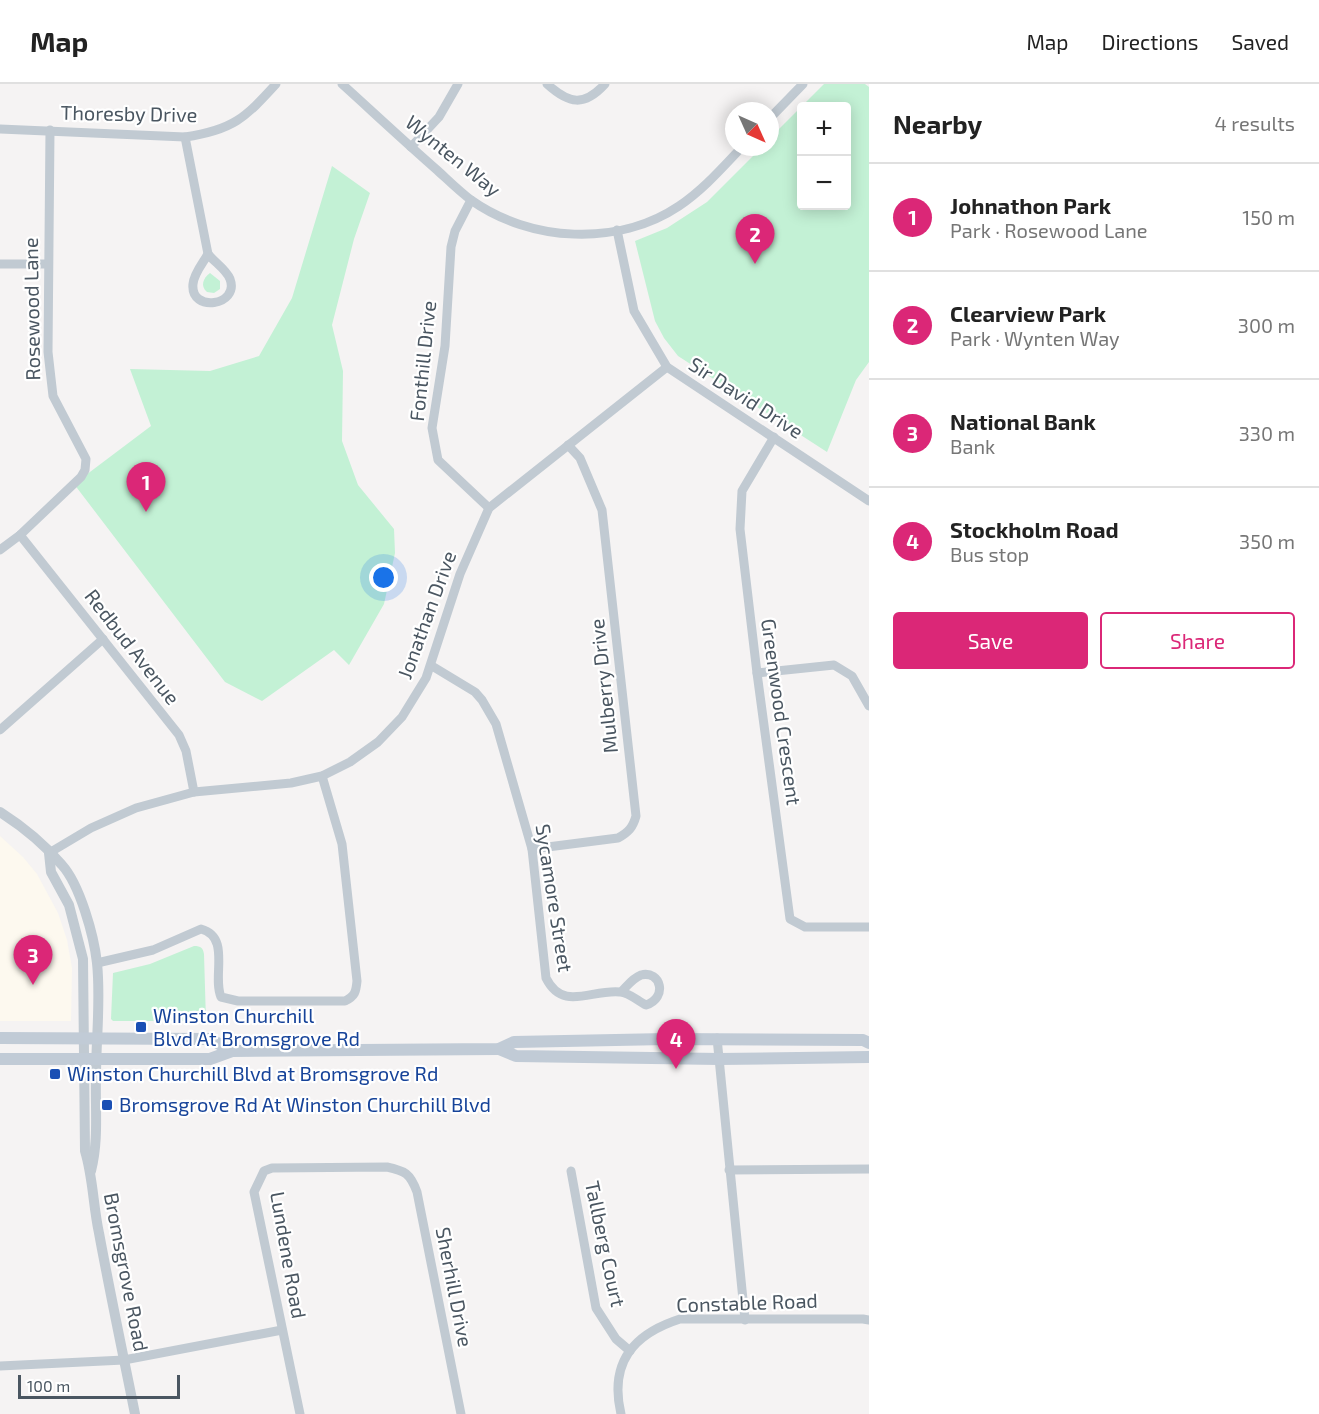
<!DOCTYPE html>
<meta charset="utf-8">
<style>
body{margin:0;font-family:"Exo 2",sans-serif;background:#f6f6f6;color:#222}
.controls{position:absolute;right:18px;top:18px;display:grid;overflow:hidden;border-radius:6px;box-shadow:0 3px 15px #0003}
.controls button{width:54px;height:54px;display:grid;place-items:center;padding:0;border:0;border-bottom:2px solid #e0e0e0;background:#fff;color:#222;font:30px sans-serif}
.compass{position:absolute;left:725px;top:18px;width:54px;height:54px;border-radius:50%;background:#fff;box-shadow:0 3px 15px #0003;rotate:135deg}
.scale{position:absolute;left:18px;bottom:15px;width:162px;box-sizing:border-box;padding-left:6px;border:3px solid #4a5661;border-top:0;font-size:16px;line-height:21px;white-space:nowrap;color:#4a5661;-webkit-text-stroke:4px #fff;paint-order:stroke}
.you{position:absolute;left:384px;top:494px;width:21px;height:21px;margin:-15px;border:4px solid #fff;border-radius:50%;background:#1a73e8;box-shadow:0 0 0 9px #1a73e833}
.badge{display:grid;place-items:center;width:39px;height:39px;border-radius:50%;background:#db2777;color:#fff;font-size:20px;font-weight:700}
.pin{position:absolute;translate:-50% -50px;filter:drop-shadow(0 2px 3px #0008)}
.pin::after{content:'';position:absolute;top:32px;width:21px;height:18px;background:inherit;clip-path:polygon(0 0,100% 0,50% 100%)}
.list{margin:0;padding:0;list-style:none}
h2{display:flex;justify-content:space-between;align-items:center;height:78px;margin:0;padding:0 24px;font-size:26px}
h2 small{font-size:20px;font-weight:400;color:#767676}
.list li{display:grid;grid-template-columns:39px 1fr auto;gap:18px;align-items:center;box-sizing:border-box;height:108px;padding:0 24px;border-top:2px solid #e0e0e0}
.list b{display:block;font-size:22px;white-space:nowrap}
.list p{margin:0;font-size:20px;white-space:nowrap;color:#767676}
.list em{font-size:20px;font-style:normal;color:#767676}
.actions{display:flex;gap:12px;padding:18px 24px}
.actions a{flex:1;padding:14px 0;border:2px solid #db2777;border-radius:6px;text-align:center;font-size:21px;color:#db2777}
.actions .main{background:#db2777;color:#fff}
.map{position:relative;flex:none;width:869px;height:1330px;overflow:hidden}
header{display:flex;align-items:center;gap:36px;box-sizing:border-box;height:84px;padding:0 30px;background:#fff;border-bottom:2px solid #e0e0e0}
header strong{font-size:28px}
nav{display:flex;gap:33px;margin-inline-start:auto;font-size:21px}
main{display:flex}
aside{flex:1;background:#fff}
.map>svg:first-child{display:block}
.commercial{fill:#fdf9ef}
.green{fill:#c3f1d5;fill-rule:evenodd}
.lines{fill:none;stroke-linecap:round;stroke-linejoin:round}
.minor{stroke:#c1cad2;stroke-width:9}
.tertiary{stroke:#c1cad2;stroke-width:10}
.secondary{stroke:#c1cbd6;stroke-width:12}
.transit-dot{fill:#1a4fb4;stroke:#fff;stroke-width:2}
.labels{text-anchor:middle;stroke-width:4.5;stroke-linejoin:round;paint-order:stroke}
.street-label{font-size:20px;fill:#4a5661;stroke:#fff}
.transit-label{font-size:20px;fill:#164399;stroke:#fff;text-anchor:start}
</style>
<header>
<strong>Map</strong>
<nav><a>Map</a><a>Directions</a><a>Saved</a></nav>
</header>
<main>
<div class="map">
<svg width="869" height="1330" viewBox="0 0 869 1330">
<rect width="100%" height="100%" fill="#f5f3f3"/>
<!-- commercial -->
<polygon class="commercial" points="0,752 23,773 37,790 58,829 67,856 72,884 71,937 0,937"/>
<!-- green -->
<g class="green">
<path d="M824 0H865L869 3V278L856 296 827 368 678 272 664 254 655 237 635 157 667 144 707 118 762 63H770V54ZM802 22H846V122H802Z"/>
<polygon points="332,82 370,109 354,155 332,241 343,287 342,357 358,401 394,445 395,469 384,520 349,581 334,566 262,617 225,598 74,400 151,342 130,285 210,287 259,272 292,214"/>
<path d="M210 189 220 197V205L214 209 207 208C200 202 203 194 210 189Z"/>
<path d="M194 862C201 862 203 864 204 870L206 937H113L111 935 113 889 150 880Z"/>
</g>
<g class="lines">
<!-- minor -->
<g class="minor">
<path d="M342 0C374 29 405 58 437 86 448 96 459 107 471 116 530 158 618 163 679 122 703 106 722 84 742 63"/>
<path d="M547 0C569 20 584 23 605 0"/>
<polyline points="770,34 803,0"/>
<path d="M0 45 185 53C233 46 245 34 276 0"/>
<polyline points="185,53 208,170"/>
<polyline points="411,63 439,33 458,0"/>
<polyline points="471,116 455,147 451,163 445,262 432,344 438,376 489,424"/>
<polyline points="617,146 634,227 667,283 869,417"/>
<path d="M208 170C214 178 226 185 230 195 240 222 190 229 193 200 194 189 203 179 208 170Z"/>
<polyline points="0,180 48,180"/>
<polyline points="774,353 742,407 740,445 757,589 790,835 805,843 869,843"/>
<polyline points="20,451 179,651 186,667 194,708"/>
<polyline points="0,466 20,451 81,393 85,386 86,375 53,312 48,268 50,46"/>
<path d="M432 582 475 608 482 616 496 640 532 765 546 894C563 928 591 905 620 908 628 908 638 917 646 921 668 914 661 886 641 891 633 894 627 902 622 907"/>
<polyline points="757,589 834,581 852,592 869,622"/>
<polyline points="0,646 103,555"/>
<path d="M532 765 618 754C629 748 633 743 636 732L602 426 580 374 568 361"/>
<polyline points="49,769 91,744 136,724 194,708 291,699 322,692 350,678 378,658 402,633 426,594 460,490 489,424 667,283"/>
<path d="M97 879 153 866 201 845C231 853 212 892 221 913L238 917H345C355 912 356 908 357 897L342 760 322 692"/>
<polyline points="717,954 745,1236"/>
<polyline points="729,1086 869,1085"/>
<polyline points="571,1087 596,1224 616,1255 630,1267"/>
<polyline points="0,1282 124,1276 282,1246"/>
<path d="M300 1330 254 1108 264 1087 272 1084 387 1083C405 1087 410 1089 417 1108L461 1330"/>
<path d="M621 1330C609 1279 633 1250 680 1235H863L869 1236"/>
</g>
<!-- tertiary -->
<g class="tertiary">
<path d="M0 728C22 742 45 761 62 781 80 801 94 852 97 879 101 917 96 954 96 992 95 1024 99 1056 91 1087"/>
<path d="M49 769 51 788 69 821 83 875 85 1067C93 1093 93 1121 99 1149 110 1209 123 1270 135 1330"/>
</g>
<!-- secondary -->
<g class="secondary">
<polyline points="0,954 210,955 232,967"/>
<polyline points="499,965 516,972 719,975 869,973"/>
<polyline points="0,975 210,975 232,967 499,965 514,958 666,955 863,956 869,959"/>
</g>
</g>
<!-- markers -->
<g class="transit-dot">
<rect x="135" y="937" width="12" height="12" rx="3"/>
<rect x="49" y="984" width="12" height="12" rx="3"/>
<rect x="101" y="1015" width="12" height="12" rx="3"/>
</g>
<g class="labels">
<!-- street labels -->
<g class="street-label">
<text transform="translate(129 30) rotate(1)" y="7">Thoresby Drive</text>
<text transform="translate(453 72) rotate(39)" y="7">Wynten Way</text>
<text transform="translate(32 225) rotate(-91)" y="7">Rosewood Lane</text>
<text transform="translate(423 277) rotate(-84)" y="7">Fonthill Drive</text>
<text transform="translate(746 314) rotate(33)" y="7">Sir David Drive</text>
<text transform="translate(427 531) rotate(-70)" y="7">Jonathan Drive</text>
<text transform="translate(132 563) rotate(52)" y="7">Redbud Avenue</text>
<text transform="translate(604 602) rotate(-96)" y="7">Mulberry Drive</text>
<text transform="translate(781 628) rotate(82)" y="7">Greenwood Crescent</text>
<text transform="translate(554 814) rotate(81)" y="7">Sycamore Street</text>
<text transform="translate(605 1160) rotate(78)" y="7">Tallberg Court</text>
<text transform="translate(288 1171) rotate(80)" y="7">Lundene Road</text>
<text transform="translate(126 1188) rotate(79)" y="7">Bromsgrove Road</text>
<text transform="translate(454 1203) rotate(79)" y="7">Sherhill Drive</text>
<text transform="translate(747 1219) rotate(-2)" y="7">Constable Road</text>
</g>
<!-- transit labels -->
<g class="transit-label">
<text x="153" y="939">Winston Churchill<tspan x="153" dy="23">Blvd At Bromsgrove Rd</tspan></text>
<text x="67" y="997">Winston Churchill Blvd at Bromsgrove Rd</text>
<text x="119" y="1028">Bromsgrove Rd At Winston Churchill Blvd</text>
</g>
</g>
</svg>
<div class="controls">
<button>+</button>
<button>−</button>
</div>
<svg class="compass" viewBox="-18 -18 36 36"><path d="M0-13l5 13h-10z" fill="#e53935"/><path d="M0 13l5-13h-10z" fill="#767676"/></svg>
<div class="scale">100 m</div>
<div class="you"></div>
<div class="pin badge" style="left:146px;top:428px">1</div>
<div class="pin badge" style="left:755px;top:180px">2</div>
<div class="pin badge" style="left:33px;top:901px">3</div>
<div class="pin badge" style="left:676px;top:985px">4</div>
</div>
<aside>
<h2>Nearby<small>4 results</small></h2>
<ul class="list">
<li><span class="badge">1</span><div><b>Johnathon Park</b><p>Park · Rosewood Lane</p></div><em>150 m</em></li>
<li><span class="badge">2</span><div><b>Clearview Park</b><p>Park · Wynten Way</p></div><em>300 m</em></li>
<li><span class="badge">3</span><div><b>National Bank</b><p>Bank</p></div><em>330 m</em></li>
<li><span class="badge">4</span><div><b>Stockholm Road</b><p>Bus stop</p></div><em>350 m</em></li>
</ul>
<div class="actions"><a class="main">Save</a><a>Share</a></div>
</aside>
</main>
